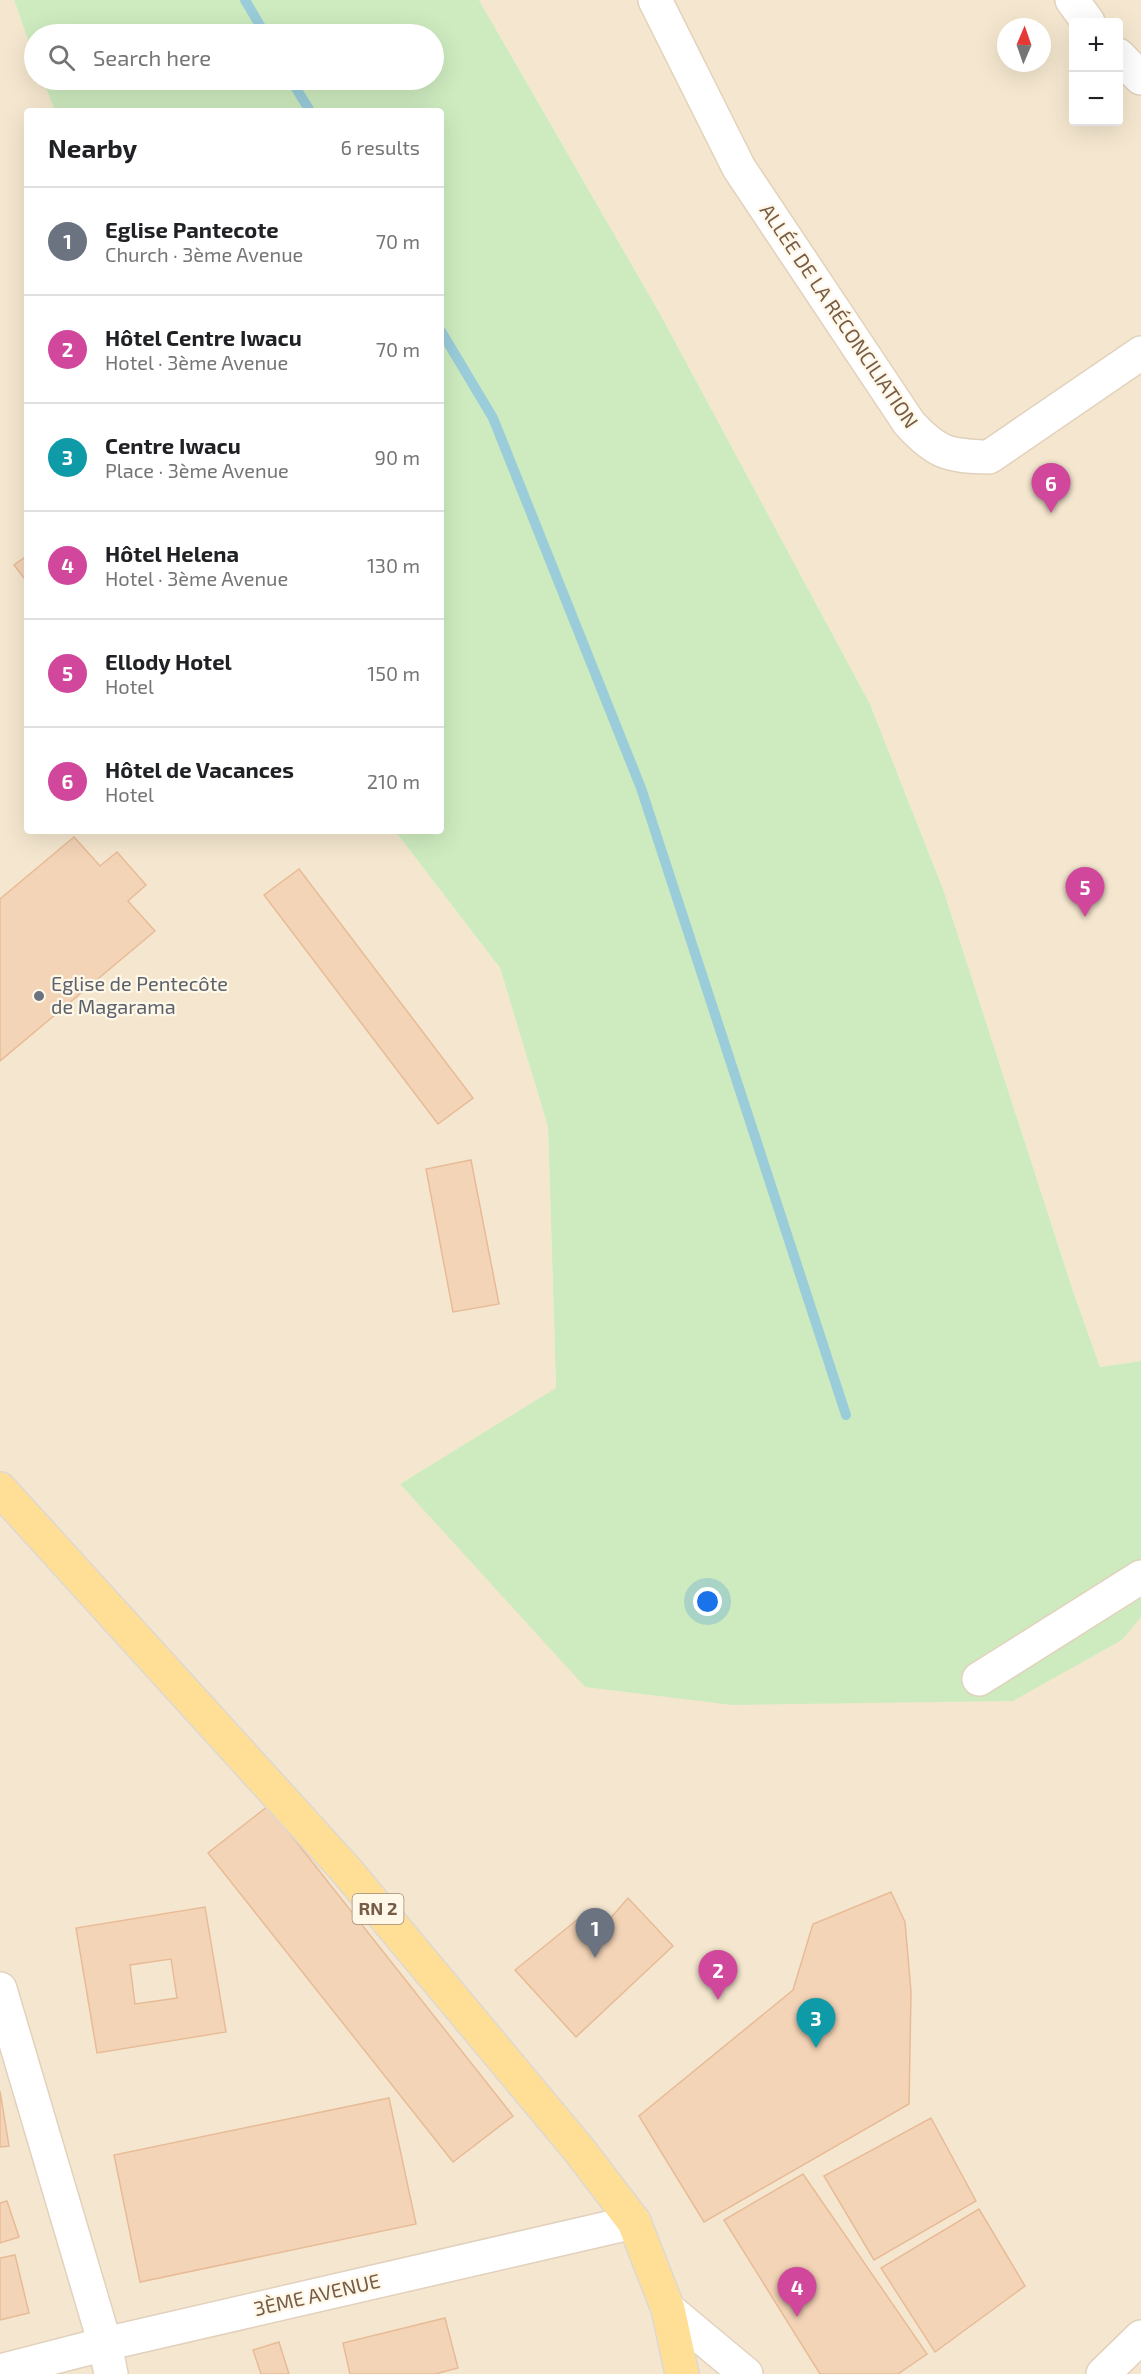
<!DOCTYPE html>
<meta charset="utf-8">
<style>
body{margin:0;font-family:"Exo 2",sans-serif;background:#f2f2f2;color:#202124}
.controls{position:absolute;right:18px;top:18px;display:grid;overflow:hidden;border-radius:6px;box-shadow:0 6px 24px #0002}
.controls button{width:54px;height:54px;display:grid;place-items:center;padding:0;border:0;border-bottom:2px solid #e0e0e0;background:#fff;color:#202124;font:30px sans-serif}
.compass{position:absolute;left:997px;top:18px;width:54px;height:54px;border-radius:50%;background:#fff;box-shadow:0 6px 24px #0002;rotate:2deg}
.you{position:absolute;left:708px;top:1602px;width:21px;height:21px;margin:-15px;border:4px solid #fff;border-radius:50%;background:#1a73e8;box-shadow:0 0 0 9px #1a73e833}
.badge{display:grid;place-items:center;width:39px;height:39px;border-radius:50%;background:#7d4530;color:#fff;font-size:20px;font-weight:700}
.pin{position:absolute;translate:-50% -50px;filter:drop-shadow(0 2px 3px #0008)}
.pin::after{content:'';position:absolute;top:32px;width:21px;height:18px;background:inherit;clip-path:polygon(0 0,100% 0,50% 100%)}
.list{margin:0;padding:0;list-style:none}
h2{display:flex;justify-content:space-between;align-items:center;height:78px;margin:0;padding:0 24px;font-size:26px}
h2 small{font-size:20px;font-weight:400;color:#757577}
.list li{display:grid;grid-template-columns:39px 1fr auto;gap:18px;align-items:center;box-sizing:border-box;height:108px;padding:0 24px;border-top:2px solid #e0e0e0}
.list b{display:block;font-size:22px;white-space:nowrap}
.list p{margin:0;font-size:20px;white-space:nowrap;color:#757577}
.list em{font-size:20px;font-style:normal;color:#757577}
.icon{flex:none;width:33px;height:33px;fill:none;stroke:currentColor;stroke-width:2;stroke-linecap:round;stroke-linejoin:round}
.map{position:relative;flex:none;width:1141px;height:2374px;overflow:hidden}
.search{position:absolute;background:#fff;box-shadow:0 6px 24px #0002;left:24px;top:24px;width:420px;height:66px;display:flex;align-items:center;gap:15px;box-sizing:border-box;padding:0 21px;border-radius:33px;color:#757577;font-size:22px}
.panel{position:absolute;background:#fff;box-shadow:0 6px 24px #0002;left:24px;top:108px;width:420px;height:726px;border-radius:6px}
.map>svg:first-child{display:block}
.residential{fill:#f5e7cf;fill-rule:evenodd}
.green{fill:#ceebbf}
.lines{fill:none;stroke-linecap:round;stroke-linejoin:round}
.stream{stroke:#9accda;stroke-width:10}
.building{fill:#f4d4b7;stroke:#e8bb97;stroke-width:1.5;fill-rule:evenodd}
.minor-casing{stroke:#e2d1bc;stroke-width:36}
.primary-casing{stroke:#ded8d3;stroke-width:36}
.minor{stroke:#fff;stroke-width:33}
.primary{stroke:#ffdf96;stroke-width:33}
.worship-dot{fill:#6b7280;stroke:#fff8e8;stroke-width:2}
.labels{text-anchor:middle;stroke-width:4.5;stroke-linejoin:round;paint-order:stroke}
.shield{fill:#fff8e8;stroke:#9f8a77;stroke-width:1.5}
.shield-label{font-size:18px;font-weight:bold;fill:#765b47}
.street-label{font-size:20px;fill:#765b47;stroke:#fff8e8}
.worship-label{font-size:20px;fill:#5b616d;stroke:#fff8e8;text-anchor:start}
</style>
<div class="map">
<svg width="1141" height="2374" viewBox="0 0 1141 2374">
<rect width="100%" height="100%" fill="#fdf4e1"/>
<!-- residential -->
<g class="residential">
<polygon points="0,0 14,0 34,57 34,80 43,80 55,111 27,111 27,274 24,276 27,282 27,831 395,831 500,968 548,1127 556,1389 400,1484 1122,1640 1141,1617 1141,2374 0,2374"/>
<path d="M479 0H1141V1361L1100 1367 1073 1291 943 889 870 704 659 312ZM1074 22H1118V122H1074ZM1006 27H1042V63H1006Z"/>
</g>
<!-- green -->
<polygon class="green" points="14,0 479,0 659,312 870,704 943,889 1073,1291 1100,1367 1141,1361 1141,1617 1122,1640 1013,1701 732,1705 585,1687 400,1484 556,1388 548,1127 500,968 395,831 441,831 441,111 55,111 43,80 434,80 434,34 34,34 34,57"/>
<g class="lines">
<!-- stream -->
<g class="stream">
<polyline points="245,0 265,34"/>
<polyline points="291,80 310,111"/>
<polyline points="441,331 493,418 641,788 846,1415"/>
</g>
</g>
<!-- building -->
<g class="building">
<polygon points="27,556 27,582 14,565"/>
<polygon points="74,837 100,866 117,852 146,885 128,901 155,931 0,1061 0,899"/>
<polygon points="299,869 473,1098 438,1124 264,895"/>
<polygon points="471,1160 499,1304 453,1312 426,1169"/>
<polygon points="268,1806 513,2116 453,2162 208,1853"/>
<polygon points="891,1892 905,1922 911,1992 909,2104 704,2222 639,2116 793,1990 813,1924"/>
<polygon points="628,1898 673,1946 576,2037 515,1970 588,1911 601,1929"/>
<path d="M205 1907 226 2032 97 2053 76 1928ZM171 1959 177 1998 135 2004 130 1965Z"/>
<polygon points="0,2091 9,2146 0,2147"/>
<polygon points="389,2098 416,2224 140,2282 114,2155"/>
<polygon points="931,2118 976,2201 874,2260 824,2176"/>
<polygon points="803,2174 927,2354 898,2374 820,2374 724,2220"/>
<polygon points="7,2201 19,2237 0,2243 0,2203"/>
<polygon points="979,2209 1025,2286 935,2352 881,2268"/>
<polygon points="15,2255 29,2313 0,2320 0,2258"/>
<polygon points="445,2318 458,2368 435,2374 350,2374 343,2343"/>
<polygon points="279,2342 289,2374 261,2374 253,2350"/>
</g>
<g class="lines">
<defs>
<g id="minor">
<path d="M655 0 739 168 909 423C937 454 949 456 989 457L1141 353"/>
<polyline points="1072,0 1088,22"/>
<polyline points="1118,55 1141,78"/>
<polyline points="979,1679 1141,1577"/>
<polyline points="0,1989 105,2344 111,2374"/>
<polyline points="668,2309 746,2374"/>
<polyline points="0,2371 105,2344 634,2222"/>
<polyline points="1103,2374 1141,2337"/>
</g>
<polyline id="primary" points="0,1489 346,1870 580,2151 634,2222 668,2309 682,2374"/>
</defs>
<!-- minor casing -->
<use href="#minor" class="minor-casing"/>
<!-- primary casing -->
<use href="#primary" class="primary-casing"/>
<!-- minor -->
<use href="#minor" class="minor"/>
<!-- primary -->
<use href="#primary" class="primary"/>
</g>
<!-- markers -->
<circle class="worship-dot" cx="39" cy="996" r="6"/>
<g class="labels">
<!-- shield labels -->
<rect class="shield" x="352.5" y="1894" width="51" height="30" rx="4.5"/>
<g class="shield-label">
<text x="378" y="1915">RN 2</text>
</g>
<!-- street labels -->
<g class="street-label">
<text transform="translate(839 316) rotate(56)" y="7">ALLÉE DE LA RÉCONCILIATION</text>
<text transform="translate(317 2295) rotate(-13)" y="7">3ÈME AVENUE</text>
</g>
<!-- worship labels -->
<g class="worship-label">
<text x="51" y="991">Eglise de Pentecôte<tspan x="51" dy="23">de Magarama</tspan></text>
</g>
</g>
</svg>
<div class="controls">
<button>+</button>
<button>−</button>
</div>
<svg class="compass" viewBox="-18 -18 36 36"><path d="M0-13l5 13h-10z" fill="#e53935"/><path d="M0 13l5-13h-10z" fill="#757577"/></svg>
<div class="you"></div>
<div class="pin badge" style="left:595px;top:1958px;background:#6b7280">1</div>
<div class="pin badge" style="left:718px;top:2000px;background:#d1479c">2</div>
<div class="pin badge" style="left:816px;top:2048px;background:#0f9aa8">3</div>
<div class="pin badge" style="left:797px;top:2317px;background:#d1479c">4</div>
<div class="pin badge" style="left:1085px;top:917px;background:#d1479c">5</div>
<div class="pin badge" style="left:1051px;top:513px;background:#d1479c">6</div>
<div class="search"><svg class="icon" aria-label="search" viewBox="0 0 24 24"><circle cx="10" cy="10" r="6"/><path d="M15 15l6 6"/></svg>Search here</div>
<section class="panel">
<h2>Nearby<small>6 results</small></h2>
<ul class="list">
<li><span class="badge" style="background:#6b7280">1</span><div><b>Eglise Pantecote</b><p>Church · 3ème Avenue</p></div><em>70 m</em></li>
<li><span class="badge" style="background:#d1479c">2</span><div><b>Hôtel Centre Iwacu</b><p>Hotel · 3ème Avenue</p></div><em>70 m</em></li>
<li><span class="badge" style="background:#0f9aa8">3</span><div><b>Centre Iwacu</b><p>Place · 3ème Avenue</p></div><em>90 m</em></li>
<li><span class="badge" style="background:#d1479c">4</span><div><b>Hôtel Helena</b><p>Hotel · 3ème Avenue</p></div><em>130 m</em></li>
<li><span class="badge" style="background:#d1479c">5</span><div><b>Ellody Hotel</b><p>Hotel</p></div><em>150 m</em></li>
<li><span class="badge" style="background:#d1479c">6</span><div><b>Hôtel de Vacances</b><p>Hotel</p></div><em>210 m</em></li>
</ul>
</section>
</div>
